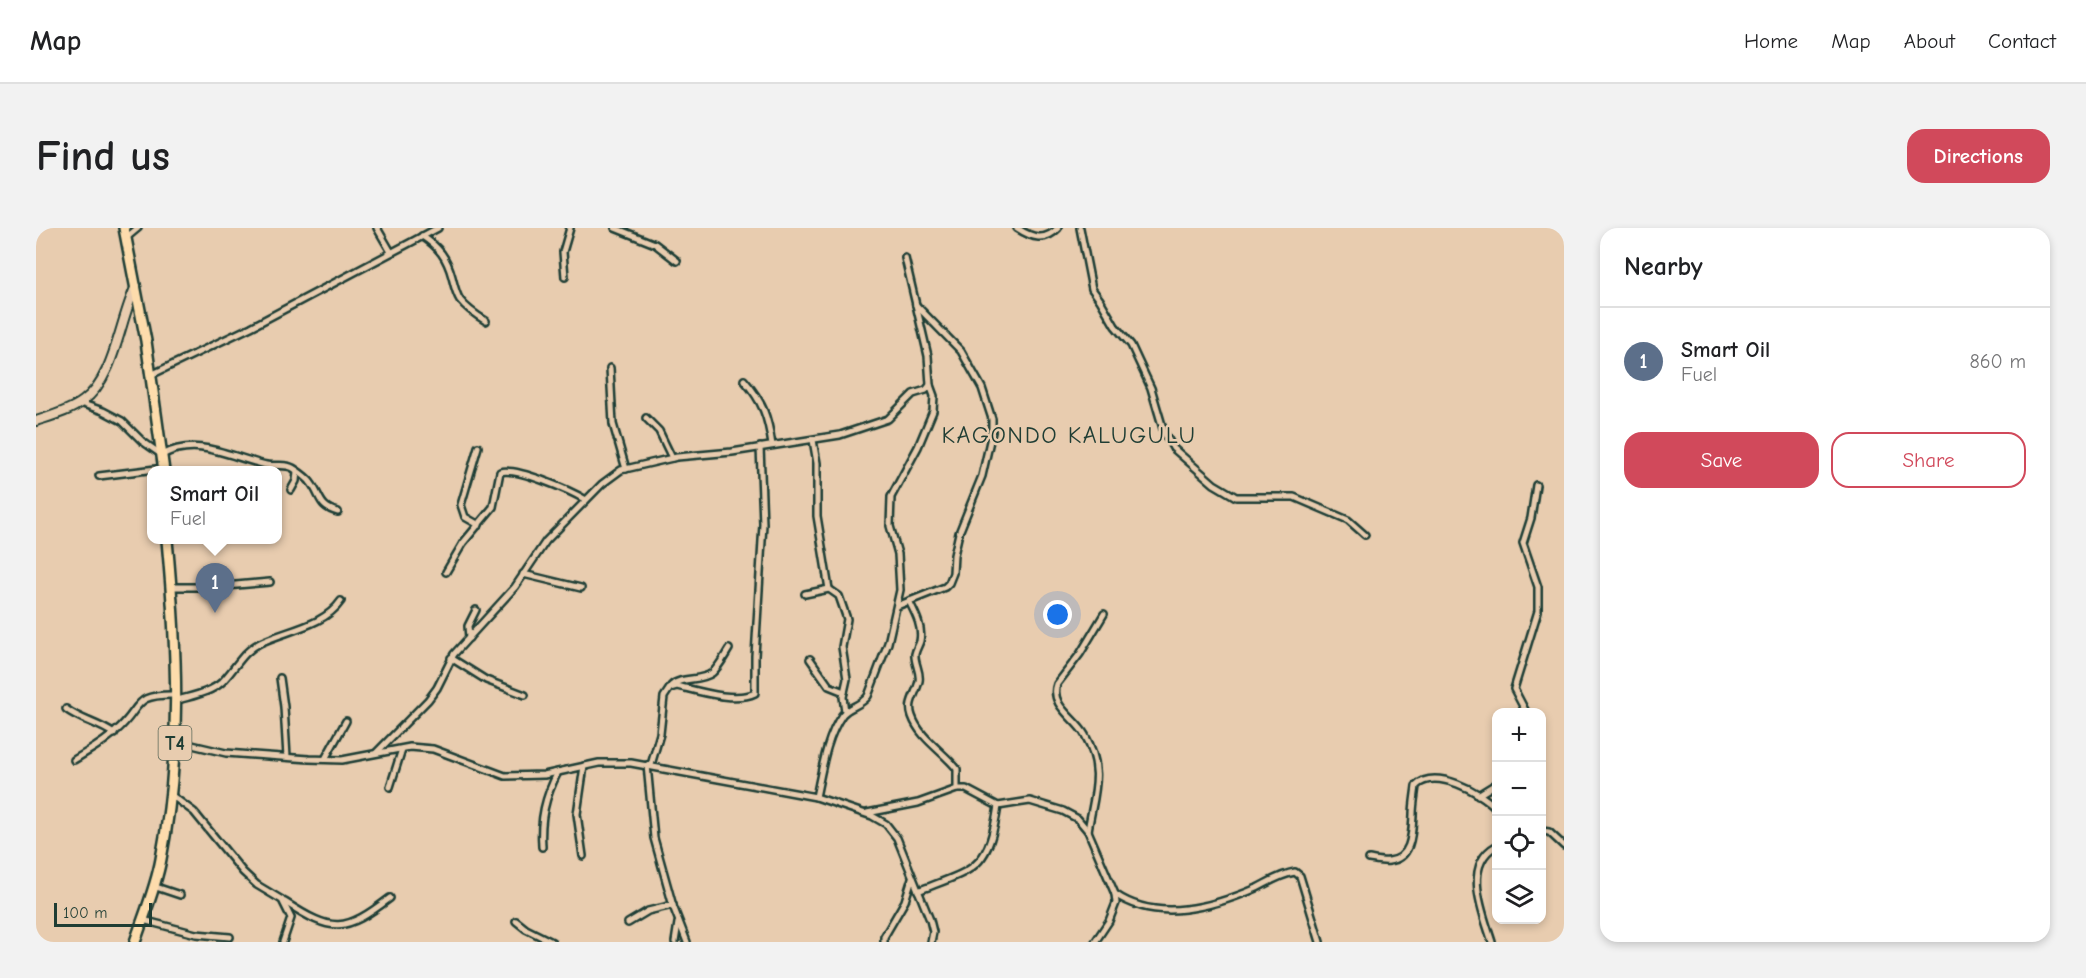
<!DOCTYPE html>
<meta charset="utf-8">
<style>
body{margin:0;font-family:"Comic Neue",sans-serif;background:#f2f2f2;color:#202124}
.controls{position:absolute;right:18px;bottom:18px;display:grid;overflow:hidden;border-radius:12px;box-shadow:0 3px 9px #0003}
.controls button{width:54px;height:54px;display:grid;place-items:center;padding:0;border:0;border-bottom:2px solid #e0e0e0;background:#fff;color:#202124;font:30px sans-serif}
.scale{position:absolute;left:18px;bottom:15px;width:98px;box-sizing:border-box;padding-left:6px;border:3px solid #1f3d34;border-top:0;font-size:16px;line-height:21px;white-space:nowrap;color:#1f3d34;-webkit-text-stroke:4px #e8ccaf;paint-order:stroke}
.you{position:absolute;left:1022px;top:387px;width:21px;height:21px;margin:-15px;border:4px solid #fff;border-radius:50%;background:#1a73e8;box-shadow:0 0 0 9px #1a73e833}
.badge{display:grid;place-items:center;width:39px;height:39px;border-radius:50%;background:#d1495b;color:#fff;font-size:20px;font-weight:700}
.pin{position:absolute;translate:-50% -50px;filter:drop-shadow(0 2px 3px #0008)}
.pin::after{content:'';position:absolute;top:32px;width:21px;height:18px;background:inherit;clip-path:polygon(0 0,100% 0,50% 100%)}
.popup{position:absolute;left:111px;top:238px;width:135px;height:78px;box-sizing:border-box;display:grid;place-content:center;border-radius:12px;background:#fff;filter:drop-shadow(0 2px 4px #0005);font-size:20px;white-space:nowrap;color:#757577}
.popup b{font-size:22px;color:#202124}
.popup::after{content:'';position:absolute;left:50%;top:100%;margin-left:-12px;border:12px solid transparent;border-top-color:#fff}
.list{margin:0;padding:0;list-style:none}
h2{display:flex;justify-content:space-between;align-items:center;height:78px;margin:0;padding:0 24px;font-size:26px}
h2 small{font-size:20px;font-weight:400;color:#757577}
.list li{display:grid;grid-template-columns:39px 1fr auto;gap:18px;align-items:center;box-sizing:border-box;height:108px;padding:0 24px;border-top:2px solid #e0e0e0}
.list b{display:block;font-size:22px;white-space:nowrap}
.list p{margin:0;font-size:20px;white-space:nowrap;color:#757577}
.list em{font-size:20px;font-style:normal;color:#757577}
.actions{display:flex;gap:12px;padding:18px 24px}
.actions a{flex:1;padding:14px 0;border:2px solid #d1495b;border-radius:18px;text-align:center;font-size:21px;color:#d1495b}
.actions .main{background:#d1495b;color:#fff}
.icon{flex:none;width:33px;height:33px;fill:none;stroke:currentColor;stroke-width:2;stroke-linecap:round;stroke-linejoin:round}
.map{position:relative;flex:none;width:1528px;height:714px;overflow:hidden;border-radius:18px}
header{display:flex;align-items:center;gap:36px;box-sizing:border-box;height:84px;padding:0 30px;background:#fff;border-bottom:2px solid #e0e0e0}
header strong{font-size:28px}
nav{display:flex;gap:33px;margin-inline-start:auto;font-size:21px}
.intro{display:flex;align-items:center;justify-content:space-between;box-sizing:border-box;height:144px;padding:0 36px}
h1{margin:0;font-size:42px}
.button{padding:15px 27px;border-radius:18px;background:#d1495b;color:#fff;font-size:21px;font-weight:700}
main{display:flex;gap:36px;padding:0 36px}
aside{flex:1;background:#fff;border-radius:18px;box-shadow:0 3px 9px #0003}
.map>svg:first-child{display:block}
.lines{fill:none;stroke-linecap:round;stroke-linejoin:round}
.street-casing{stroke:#1f3d34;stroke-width:10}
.secondary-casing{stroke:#1f3d34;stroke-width:12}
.highway-casing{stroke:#1f3d34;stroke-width:14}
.street{stroke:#e8ccaf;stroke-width:5}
.secondary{stroke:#e8ccaf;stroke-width:8}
.highway{stroke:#fddcac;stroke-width:9}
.labels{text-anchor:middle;stroke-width:5;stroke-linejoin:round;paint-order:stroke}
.shield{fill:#e8ccaf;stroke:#5b6859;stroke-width:1.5}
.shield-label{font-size:20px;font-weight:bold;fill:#1f3d34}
.quarter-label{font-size:24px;letter-spacing:1.5px;fill:#1f3d34;stroke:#e8ccaf}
</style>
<header>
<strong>Map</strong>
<nav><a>Home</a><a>Map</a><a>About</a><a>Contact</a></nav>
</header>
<div class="intro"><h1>Find us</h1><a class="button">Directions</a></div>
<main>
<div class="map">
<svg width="1528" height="714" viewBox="0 0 1528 714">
<rect width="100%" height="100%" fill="#e8ccaf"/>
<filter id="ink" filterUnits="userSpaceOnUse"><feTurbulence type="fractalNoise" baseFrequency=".0167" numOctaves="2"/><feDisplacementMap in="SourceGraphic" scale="12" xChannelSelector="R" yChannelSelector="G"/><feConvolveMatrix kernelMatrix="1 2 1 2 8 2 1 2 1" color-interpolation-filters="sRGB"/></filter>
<g filter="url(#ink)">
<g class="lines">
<defs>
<g id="street">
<polyline points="341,0 355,24"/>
<polyline points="579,0 619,16 641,33"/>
<path d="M981 0C996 10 1009 14 1022 0"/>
<polyline points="1044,0 1056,61 1064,72 1079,98 1095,117 1115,160 1128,204 1137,220 1178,256 1200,269 1258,269 1312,292 1329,307"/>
<path d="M386 8C403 19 411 30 416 49 418 57 420 66 424 72 431 81 440 87 450 93"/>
<polyline points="90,10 102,0"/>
<polyline points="529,49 527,24 534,0"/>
<polyline points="574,140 577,196 590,241"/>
<polyline points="115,147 215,99 402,0"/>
<path d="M708 152C727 174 732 189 736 217"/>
<path d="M44 175 67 183 86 193 106 213 126 227C162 208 194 229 230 237 239 239 249 235 257 240 263 244 271 249 275 255 285 268 283 280 302 284"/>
<polyline points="610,190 623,203 636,230"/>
<polyline points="777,212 781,235 781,288 793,361"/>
<polyline points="442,219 425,277 429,289 443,297"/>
<polyline points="63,248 128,240"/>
<polyline points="255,262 260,253 261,243"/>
<path d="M410 344 427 315 457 279 464 244C481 239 535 263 550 272"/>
<polyline points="487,346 545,360"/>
<polyline points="136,359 178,359 234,354"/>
<polyline points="769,366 793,361 803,368 811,391 806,419 811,451 807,469 809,483"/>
<path d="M873 373C879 385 887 399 884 413 883 417 880 421 879 426 878 435 885 444 883 453 880 467 871 474 876 488 884 511 907 523 921 541V561"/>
<polyline points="861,378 909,359 913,355 917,345 918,327 923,305 946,248 956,204 956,191 946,160 925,123 880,77"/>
<polyline points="433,410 432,398 440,382"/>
<polyline points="415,430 450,452 489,467"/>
<polyline points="774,431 793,458 808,464"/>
<polyline points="244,450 248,479 251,529"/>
<path d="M635 458C645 448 664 454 676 445 683 439 688 429 693 421"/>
<path d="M139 473C154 468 174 465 186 454 199 441 207 423 224 415 251 402 288 398 305 373"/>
<path d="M30 481C44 492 63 495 78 506"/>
<polyline points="1490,484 1478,461 1502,383 1502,359 1487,315 1495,290 1500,257"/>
<polyline points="139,513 190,525 273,531 306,532 374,519 397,521 469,548 508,547 563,535 595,535 780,569 836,588 850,596 861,610 894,692 897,704 895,714"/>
<polyline points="340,525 392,472 401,460 418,426 479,359 510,313 566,256 585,242 641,229 696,224 804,207 852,191 877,166 890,162 894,157 892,128 869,30"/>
<polyline points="289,531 310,493"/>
<path d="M38 532C52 523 68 515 80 503 107 480 95 466 139 467"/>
<polyline points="611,537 618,610 637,678 651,714"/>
<path d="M615 537 624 506 628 469 634 460 641 458C662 463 699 475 719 465V428L727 296 724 219"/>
<polyline points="354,559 366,521"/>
<polyline points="135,567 158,584 207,644 221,657 246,672 255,690 247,714"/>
<polyline points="1442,567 1460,556"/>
<path d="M780 569C786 542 790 510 806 487 813 478 825 478 832 468L852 415 864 362 862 326 854 298 855 269 882 219 897 183 898 168 894 157"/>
<polyline points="831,585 882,575 921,561 930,561 962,578 994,573 1027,583 1042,591 1052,603 1079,666 1080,675 1073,693 1059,714"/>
<path d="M1052 603C1058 565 1069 543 1049 507 1040 490 1013 478 1021 456L1044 426 1068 386"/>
<polyline points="1506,603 1513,604 1528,618"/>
<path d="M506 619C504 591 509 569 522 544"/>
<polyline points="547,628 541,586 548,538"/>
<path d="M1333 631C1339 632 1347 634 1353 633 1376 631 1376 605 1377 587 1377 577 1379 567 1380 558 1399 539 1445 564 1460 580"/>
<polyline points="117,658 144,667"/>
<path d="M882 663C938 641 952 643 962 578"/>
<path d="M1079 666C1121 695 1177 679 1221 660 1233 654 1245 646 1259 644L1264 648 1284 714"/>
<path d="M249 674C297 705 308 705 354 670"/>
<polyline points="107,692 160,706 194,709"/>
<polyline points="480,693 490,701 516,714"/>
<polyline points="592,695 612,683 637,677"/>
<polyline points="639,714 642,695"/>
<polyline points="848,714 848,709 869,673 876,650"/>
<path d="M1456 714C1447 685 1426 637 1460 618"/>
</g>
<path id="secondary" d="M0 193C15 188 34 183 47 173 79 150 83 93 100 58"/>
<g id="highway">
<polyline points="88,0 110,113 128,243"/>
<path d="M99 714C108 687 120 659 125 631 146 523 141 420 131 312"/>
</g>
</defs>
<!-- street casing -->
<use href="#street" class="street-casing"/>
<!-- secondary casing -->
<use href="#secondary" class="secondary-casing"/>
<!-- highway casing -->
<use href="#highway" class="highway-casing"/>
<!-- street -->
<use href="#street" class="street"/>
<!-- secondary -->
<use href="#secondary" class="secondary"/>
<!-- highway -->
<use href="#highway" class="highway"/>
</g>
</g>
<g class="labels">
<!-- shield labels -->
<rect class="shield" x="122.5" y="498" width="33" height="34" rx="4.5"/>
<g class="shield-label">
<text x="139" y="522">T4</text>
</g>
<!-- quarter labels -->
<g class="quarter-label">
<text x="1033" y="215">KAGONDO KALUGULU</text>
</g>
</g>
</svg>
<div class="controls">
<button>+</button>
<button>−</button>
<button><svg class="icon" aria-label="locate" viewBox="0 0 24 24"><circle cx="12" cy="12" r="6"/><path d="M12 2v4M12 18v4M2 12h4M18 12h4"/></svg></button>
<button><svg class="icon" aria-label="layers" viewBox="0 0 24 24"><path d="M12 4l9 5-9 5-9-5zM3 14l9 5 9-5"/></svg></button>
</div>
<div class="scale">100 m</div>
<div class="you"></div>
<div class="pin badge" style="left:179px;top:385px;background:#5c6f8a">1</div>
<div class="popup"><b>Smart Oil</b>Fuel</div>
</div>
<aside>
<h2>Nearby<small></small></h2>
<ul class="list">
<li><span class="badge" style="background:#5c6f8a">1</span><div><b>Smart Oil</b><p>Fuel</p></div><em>860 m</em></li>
</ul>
<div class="actions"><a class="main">Save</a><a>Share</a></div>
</aside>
</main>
